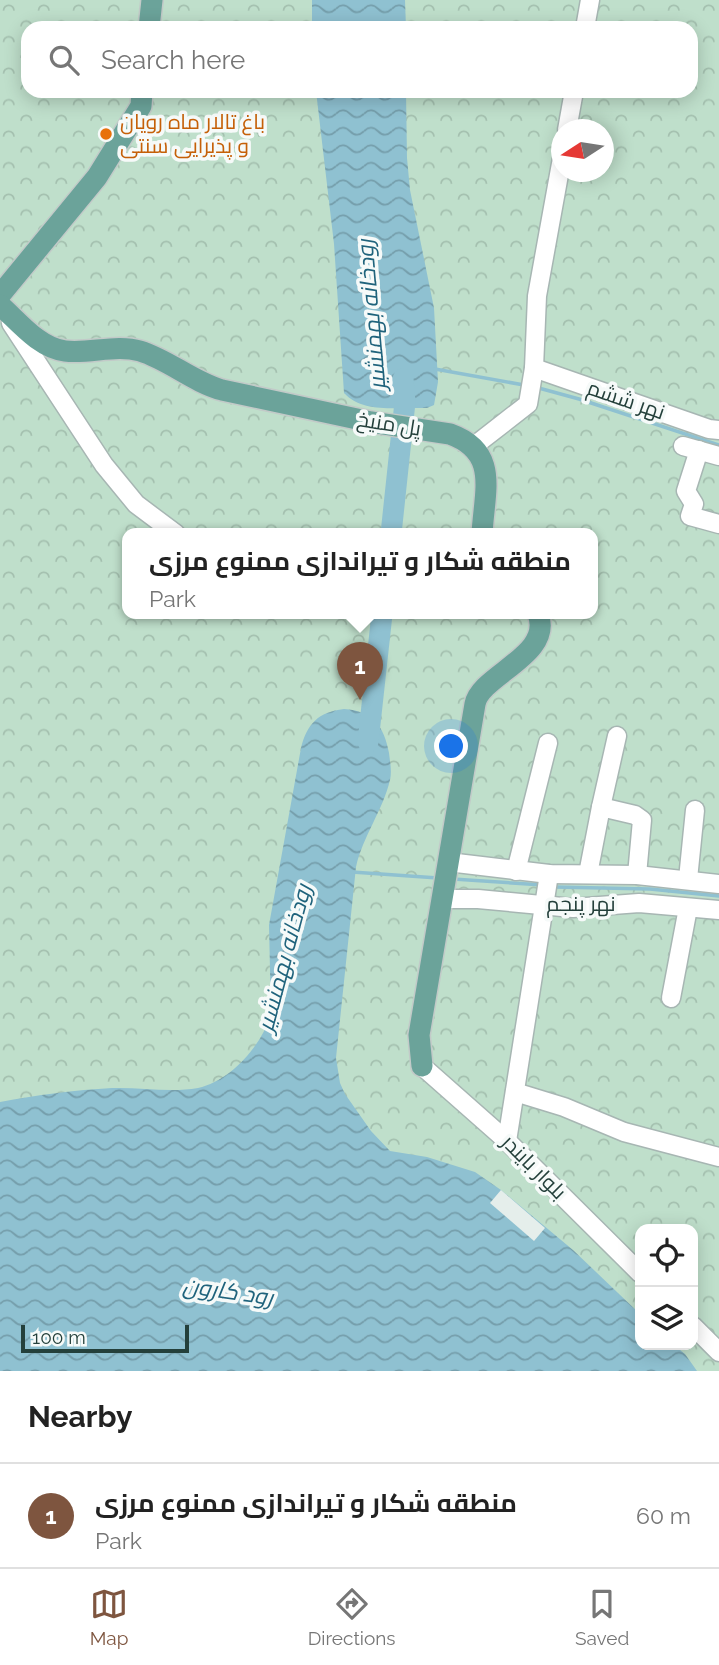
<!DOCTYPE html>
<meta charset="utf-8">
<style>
body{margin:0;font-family:Raleway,Cairo,sans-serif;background:#f2f2f2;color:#222}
.controls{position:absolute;right:21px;bottom:21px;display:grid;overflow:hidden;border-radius:14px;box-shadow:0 4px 18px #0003}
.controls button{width:63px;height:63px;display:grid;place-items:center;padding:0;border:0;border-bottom:2px solid #e0e0e0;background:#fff;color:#222;font:35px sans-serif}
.compass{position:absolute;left:551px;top:119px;width:63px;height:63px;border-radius:50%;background:#fff;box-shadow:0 4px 18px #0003;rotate:258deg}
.scale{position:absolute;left:21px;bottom:18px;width:168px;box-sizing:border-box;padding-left:7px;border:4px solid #24403b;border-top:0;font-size:19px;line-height:24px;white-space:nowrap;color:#24403b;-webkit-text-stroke:5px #f6faf9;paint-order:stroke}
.you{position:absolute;left:452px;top:747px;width:24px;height:24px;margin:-18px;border:5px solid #fff;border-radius:50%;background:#1a73e8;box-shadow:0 0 0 10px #1a73e833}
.badge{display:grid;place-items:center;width:46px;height:46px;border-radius:50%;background:#7e553f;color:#fff;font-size:23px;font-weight:700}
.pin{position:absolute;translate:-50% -58px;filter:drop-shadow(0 2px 4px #0008)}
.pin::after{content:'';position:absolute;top:37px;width:24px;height:21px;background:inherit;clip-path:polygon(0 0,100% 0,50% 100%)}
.popup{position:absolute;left:122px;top:528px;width:476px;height:91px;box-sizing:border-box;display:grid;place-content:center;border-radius:14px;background:#fff;filter:drop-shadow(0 2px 5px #0005);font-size:23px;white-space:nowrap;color:#767676}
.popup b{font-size:26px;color:#222}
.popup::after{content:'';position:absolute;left:50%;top:100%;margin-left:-14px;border:14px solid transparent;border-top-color:#fff}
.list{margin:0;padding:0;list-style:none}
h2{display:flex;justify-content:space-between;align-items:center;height:91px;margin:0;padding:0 28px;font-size:30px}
h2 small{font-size:23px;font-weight:400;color:#767676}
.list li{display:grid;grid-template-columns:46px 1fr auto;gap:21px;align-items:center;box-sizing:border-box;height:105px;padding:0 28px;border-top:2px solid #e0e0e0}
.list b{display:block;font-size:26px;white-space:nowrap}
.list p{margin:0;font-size:23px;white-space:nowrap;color:#767676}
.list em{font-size:23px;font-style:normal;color:#767676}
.icon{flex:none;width:38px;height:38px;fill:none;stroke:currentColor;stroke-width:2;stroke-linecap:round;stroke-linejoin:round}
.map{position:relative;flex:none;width:719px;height:1371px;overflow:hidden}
.search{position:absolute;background:#fff;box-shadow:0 4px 18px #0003;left:21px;right:21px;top:21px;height:77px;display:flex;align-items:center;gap:18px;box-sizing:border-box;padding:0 24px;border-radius:21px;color:#767676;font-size:26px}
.sheet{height:196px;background:#fff}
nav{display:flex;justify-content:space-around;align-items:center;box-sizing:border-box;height:98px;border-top:2px solid #e0e0e0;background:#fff;font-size:19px;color:#767676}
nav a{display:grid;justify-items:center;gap:4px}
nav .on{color:#7e553f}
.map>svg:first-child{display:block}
.park{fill:url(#park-crowns);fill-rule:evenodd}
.water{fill:url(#water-waves)}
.pier{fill:#e5eeeb}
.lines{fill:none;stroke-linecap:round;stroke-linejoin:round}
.stream{stroke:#8fc1d1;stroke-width:3.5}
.river{stroke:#8fc1d1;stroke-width:21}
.minor-casing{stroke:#a7b6b3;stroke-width:21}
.major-casing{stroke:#c2cac8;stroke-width:24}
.minor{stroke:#fff;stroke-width:18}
.major{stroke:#6ba39a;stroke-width:21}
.food-dot{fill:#e8710a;stroke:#f6faf9;stroke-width:2.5}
.labels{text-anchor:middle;stroke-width:7;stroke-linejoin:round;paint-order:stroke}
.food-label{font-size:21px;fill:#c56008;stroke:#f6faf9;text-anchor:start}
.street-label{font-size:21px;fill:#24403b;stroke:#f6faf9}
.water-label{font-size:23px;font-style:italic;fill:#1f637c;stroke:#f6faf9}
</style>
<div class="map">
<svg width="719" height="1371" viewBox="0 0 719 1371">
<defs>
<pattern id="park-crowns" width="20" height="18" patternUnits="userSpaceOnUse" patternTransform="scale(1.75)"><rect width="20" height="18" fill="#bfdfcb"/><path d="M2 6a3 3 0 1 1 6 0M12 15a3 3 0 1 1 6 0" fill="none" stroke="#a4c0af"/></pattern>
<pattern id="water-waves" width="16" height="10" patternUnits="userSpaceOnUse" patternTransform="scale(1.75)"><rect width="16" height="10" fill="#8fc1d1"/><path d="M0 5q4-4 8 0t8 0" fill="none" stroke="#759eab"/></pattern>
</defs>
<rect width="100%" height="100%" fill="#e5eeeb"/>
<!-- park -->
<path class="park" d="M0 0H719V1371H0ZM28 28H691V91H28ZM562 130H604V172H562ZM127 534H593V614H127ZM640 1229H693V1345H640Z"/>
<!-- water -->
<g class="water">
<polygon points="312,0 405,0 406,28 312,28"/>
<path d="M316 91H406L407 158 410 190 434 308 438 382 434 405 427 408C400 407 363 414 344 393L334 244Z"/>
<path d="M344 709C373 711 384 726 389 753 390 762 392 771 390 780 383 810 363 836 356 867L336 1058 340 1083 345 1094 371 1131 390 1151 427 1157 475 1172 501 1190 573 1250 640 1314V1345H674L685 1354 697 1371H0V1102C36 1095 75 1090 112 1088 140 1087 170 1093 198 1088 231 1081 262 1045 271 1014L269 925 301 748C307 724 318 712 344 709Z"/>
</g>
<!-- pier -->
<polygon class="pier" points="501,1190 545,1228 534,1241 490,1203"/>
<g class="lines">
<!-- stream -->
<g class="stream">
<polyline points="435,369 524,385"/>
<polyline points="535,387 579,399 719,445"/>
<polyline points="352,872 438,878"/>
<polyline points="453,879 543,885"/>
<polyline points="554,887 650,889 719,896"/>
</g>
<!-- river -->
<g class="river">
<polyline points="391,534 405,402 403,379"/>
<polyline points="368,742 382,614"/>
</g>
<defs>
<g id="minor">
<polyline points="585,28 590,0"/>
<polyline points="567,130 574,91"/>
<polyline points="11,323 104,465 136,504 176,534"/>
<polyline points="534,368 709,429 719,430"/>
<polyline points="474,446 528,404 534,368 537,296 562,158"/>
<polyline points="683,446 719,456"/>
<polyline points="699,450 686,491 694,504 690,516 719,524"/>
<polyline points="601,807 617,736"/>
<polyline points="448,862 549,874 637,875 719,884"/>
<polyline points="516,871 548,743"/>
<polyline points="588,874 601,807 635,815 642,820 637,875"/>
<polyline points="688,879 695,810"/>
<polyline points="442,899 478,899 573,908 639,903 719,910"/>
<polyline points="671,998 688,908"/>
<polyline points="422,1066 507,1141 640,1273"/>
<polyline points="515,1092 564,1107 624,1132 719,1157"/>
<polyline points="507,1141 549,874"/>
<polyline points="693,1326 719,1352"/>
</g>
<g id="major">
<polyline points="149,28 152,0"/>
<polyline points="0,295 97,177 141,106 142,91"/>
<path d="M0 305C18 321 39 348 65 351 90 354 116 344 140 351 169 360 193 382 222 390L371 422 450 434C500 452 484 492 482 534"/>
<path d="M422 1066 419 1035C438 925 456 814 475 704 480 675 554 655 538 614"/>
</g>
</defs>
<!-- minor casing -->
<use href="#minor" class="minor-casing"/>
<!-- major casing -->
<use href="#major" class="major-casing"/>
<!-- minor -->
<use href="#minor" class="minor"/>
<!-- major -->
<use href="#major" class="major"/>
</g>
<!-- markers -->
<circle class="food-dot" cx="106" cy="134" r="7"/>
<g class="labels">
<!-- food labels -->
<g class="food-label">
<text x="120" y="129">باغ تالار ماه رویان<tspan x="120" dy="24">و پذیرایی سنتی</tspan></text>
</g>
<!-- street labels -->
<g class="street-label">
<text transform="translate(626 400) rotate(19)" y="7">نهر ششم</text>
<text transform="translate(389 424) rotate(9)" y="7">پل منیخ</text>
<text x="581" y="911">نهر پنجم</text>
<text transform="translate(534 1167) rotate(45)" y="7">بلوار بایندر</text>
</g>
<!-- water labels -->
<g class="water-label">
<text transform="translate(371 315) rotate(-95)" y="8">رودخانه بهمنشیر</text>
<text transform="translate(284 958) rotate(-75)" y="8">رودخانه بهمنشیر</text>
<text transform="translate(228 1291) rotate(8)" y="8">رود کارون</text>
</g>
</g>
</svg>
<div class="controls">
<button><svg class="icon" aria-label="locate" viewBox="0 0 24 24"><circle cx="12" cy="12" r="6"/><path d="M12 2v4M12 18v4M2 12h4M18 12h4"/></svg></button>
<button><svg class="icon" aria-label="layers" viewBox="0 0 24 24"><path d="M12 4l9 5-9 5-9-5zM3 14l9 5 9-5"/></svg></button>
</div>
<svg class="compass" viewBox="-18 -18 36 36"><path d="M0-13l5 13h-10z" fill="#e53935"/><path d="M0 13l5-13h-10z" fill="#767676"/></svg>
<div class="scale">100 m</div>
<div class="you"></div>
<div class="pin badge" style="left:360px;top:700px">1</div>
<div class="popup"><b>منطقه شکار و تیراندازی ممنوع مرزی</b>Park</div>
<div class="search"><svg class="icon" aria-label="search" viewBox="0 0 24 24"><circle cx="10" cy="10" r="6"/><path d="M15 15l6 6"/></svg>Search here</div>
</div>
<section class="sheet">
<h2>Nearby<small></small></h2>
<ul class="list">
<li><span class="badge">1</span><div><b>منطقه شکار و تیراندازی ممنوع مرزی</b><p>Park</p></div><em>60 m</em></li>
</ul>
</section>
<nav>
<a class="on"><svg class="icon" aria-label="map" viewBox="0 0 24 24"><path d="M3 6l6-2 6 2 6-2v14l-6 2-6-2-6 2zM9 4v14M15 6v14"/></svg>Map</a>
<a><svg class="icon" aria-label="directions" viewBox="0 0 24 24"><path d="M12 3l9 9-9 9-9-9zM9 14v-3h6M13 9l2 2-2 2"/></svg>Directions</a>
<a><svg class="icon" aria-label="saved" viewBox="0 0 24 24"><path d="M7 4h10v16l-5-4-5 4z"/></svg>Saved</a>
</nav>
